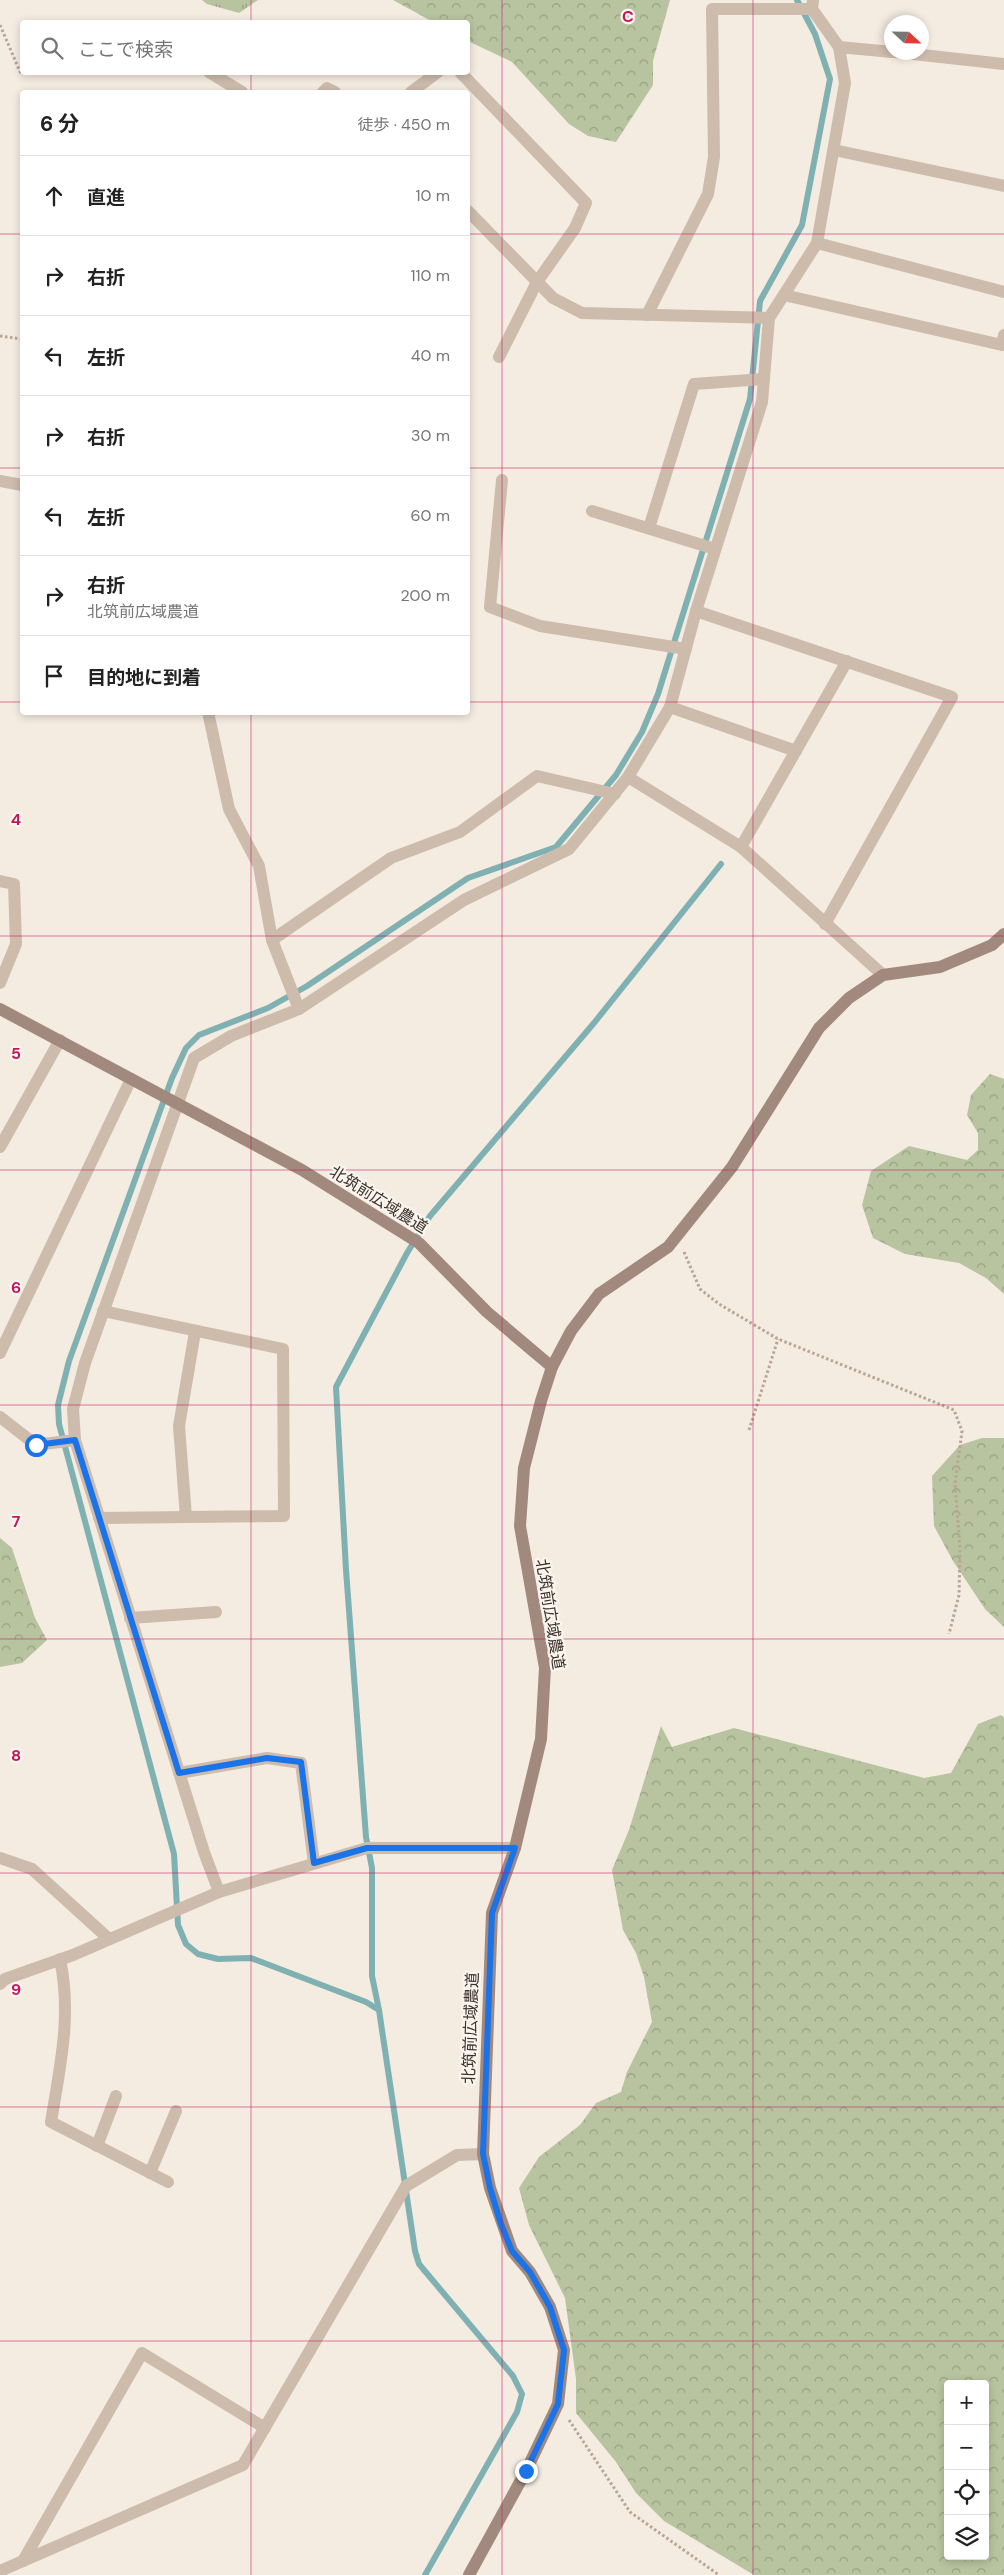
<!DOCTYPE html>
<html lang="ja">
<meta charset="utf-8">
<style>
body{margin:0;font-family:"DM Sans","Noto Sans JP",sans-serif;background:#f6f6f6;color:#222}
.controls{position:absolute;right:15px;bottom:15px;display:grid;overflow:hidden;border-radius:5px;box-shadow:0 2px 8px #0003}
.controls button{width:45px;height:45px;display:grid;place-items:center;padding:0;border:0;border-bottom:1px solid #e0e0e0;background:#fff;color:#222;font:25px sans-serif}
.compass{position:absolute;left:884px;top:15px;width:45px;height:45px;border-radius:50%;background:#fff;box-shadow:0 2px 8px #0003;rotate:112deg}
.stop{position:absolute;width:15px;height:15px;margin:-11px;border:4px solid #1a73e8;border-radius:50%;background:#fff}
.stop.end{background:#1a73e8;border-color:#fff;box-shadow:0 1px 5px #0008}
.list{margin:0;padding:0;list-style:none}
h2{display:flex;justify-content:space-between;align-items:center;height:65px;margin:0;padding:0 20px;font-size:21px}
h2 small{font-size:16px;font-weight:400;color:#767676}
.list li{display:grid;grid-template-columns:32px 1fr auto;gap:15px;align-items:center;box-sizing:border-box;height:80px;padding:0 20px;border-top:1px solid #e0e0e0}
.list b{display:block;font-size:19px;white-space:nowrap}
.list p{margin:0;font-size:16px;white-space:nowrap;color:#767676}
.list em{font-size:16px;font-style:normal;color:#767676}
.icon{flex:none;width:28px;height:28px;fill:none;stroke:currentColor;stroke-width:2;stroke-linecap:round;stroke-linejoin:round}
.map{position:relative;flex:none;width:1004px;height:2575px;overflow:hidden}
.search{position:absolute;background:#fff;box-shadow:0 2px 8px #0003;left:20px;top:20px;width:450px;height:55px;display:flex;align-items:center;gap:12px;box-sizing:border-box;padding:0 18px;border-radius:5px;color:#767676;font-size:19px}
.panel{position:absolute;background:#fff;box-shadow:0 2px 8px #0003;left:20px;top:90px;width:450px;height:625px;border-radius:5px}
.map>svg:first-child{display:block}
.grass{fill:url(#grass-tufts)}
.forest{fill:url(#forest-crowns);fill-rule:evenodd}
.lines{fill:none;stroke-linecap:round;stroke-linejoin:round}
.stream{stroke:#7fb0b2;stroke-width:6}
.path{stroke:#b9a596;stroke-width:3;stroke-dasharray:2.5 2.5;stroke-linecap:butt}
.street{stroke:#cdbbac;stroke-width:12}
.secondary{stroke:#a18a7d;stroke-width:12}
.route{stroke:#1a73e8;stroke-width:6}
.grid{fill:none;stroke:#c2185b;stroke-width:1;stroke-opacity:0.55}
.labels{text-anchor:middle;stroke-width:4.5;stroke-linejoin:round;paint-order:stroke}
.street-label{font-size:16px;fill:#3b302b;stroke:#fbf5ee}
.grid-label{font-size:16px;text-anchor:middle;font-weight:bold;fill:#c2185b;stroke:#fbf5ee;stroke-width:4.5;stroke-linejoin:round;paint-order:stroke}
</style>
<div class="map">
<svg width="1004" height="2575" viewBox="0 0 1004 2575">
<defs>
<pattern id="grass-tufts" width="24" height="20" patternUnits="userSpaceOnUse" patternTransform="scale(1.25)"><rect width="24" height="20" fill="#b8c4a0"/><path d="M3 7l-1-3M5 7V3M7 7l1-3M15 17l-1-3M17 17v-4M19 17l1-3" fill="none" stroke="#97a083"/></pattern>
<pattern id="forest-crowns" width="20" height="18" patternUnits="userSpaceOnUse" patternTransform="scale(1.25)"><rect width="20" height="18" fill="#b8c4a0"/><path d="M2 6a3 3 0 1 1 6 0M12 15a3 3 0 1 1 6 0" fill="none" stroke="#97a083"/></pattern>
</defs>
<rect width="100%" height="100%" fill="#f4ebe1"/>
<!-- grass -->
<polygon class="grass" points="202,0 258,0 239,13 207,4"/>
<!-- forest -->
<g class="forest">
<polygon points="393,0 670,0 653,61 653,85 616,142 588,136 569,124 512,62 468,41 468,22 433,22"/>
<polygon points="990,1074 1004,1079 1004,1294 986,1278 959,1263 905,1254 873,1238 862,1205 871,1171 909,1146 967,1160 978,1150 978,1133 967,1115 971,1095"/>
<polygon points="982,1438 1004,1438 1004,1627 985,1609 953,1561 934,1526 932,1476 960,1445"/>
<polygon points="0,1538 12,1548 35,1618 47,1640 22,1663 0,1667"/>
<path d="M1001 1715 1004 1718V2575H754L664 2521 636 2493 616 2462 576 2413V2379L565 2298 529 2225 519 2188 539 2157 580 2125 596 2103 621 2092 627 2072 652 2022 644 1977 636 1953 623 1930 612 1870 629 1830 661 1726 672 1747 734 1728 924 1778 951 1773 978 1724ZM948 2384H985V2556H948Z"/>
</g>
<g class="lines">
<!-- stream -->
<g class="stream">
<polyline points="379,2010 372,1976 372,1868 366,1837 346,1570 336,1387 407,1253 430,1216 594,1023 721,864"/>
<polyline points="425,2575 517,2412 522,2394 513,2376 419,2264 415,2251 379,2010 366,2002 251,1958 218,1959 198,1954 186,1944 178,1925 174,1854 59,1424 58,1405 69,1361 172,1078 186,1048 199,1035 268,1008 307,986 468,878 556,847 616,775 642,732 658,694 750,399 760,301 802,225 830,79 815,34 797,0"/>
</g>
<!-- path -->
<g class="path">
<polyline points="0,25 21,74"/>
<polyline points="0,336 22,339"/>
<polyline points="684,1252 700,1289 719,1304 778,1339 954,1410 962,1431 955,1484 960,1548 959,1595 949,1634"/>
<polyline points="749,1430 778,1339"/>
<polyline points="569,2420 630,2512 719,2575"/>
</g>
<!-- street -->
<g class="street">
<polyline points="839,47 892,52"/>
<polyline points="895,52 1004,64"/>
<polyline points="209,72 242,92"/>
<polyline points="460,72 586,203 575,228 537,282 499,357"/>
<polyline points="323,92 327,88 335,92"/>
<polyline points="411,92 438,72"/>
<polyline points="834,150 1004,186"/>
<polyline points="468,211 553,298 582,313 769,318"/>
<polyline points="817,243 1004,292"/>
<polyline points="784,295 1002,345 1004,335"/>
<polyline points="647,315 708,194 714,157 712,9 812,9"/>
<polyline points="502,480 490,607 540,626 686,649"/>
<polyline points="0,481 22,485"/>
<polyline points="592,511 715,549"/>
<polyline points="649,528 694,384 764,379"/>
<polyline points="696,611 952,697 825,924"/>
<polyline points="670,707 796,751"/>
<polyline points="208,712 229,809 259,866 272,940 299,1009"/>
<polyline points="628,777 741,847 883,975"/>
<polyline points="741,847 847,661"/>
<polyline points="0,881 14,884 16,944 0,983"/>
<polyline points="272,940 391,858 460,832 537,776 615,794"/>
<polyline points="0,1147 60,1040"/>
<polyline points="0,1353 131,1079"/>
<polyline points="0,1417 36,1445 75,1440"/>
<polyline points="186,1517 179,1426 195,1332"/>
<polyline points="99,1518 284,1516 283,1349 103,1311"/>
<polyline points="130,1618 216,1612"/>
<polyline points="179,1773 267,1758 301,1763 314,1863"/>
<polyline points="0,1858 32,1869 109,1939"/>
<polyline points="219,1892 204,1852 75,1440 73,1409 85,1363 194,1058 231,1036 299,1009 464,900 569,849 628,777 670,707 696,611 762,402 769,318 817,243 845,83 839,47 812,9 813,0"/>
<path d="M60 1959C72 2016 60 2066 51 2122L168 2182"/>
<polyline points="0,1984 5,1979 73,1955 219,1892 367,1848 515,1848"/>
<polyline points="97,2146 116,2096"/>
<polyline points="150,2173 176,2111"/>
<polyline points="23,2561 142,2353 265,2428"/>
<polyline points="0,2571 243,2465 406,2186 457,2155 483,2154"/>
</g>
<!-- secondary -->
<g class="secondary">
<polyline points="0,1009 302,1170 419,1243 487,1312 552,1367"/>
<polyline points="469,2575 526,2471 558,2404 564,2350 550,2307 530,2272 512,2251 490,2188 483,2154 492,1913 515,1848 541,1739 545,1668 520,1526 524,1468 541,1401 552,1367 571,1331 599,1294 668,1247 732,1167 819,1028 849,998 883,975 940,967 992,945 1004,934"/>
</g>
</g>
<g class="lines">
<!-- route -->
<polyline class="route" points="36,1445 75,1440 179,1773 267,1758 301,1762 314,1863 367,1848 515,1848 492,1913 483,2154 490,2188 501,2224 512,2251 530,2272 550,2307 564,2350 558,2404 526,2471"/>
</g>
<!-- grid -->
<path class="grid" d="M251 0V22M502 0V2575M753 0V2575M251 72V92M0 234H22M468 234H1004M0 468H22M468 468H1004M0 702H22M468 702H1004M251 712V2575M0 936H1004M0 1170H1004M0 1405H1004M0 1639H1004M0 1873H1004M0 2107H1004M0 2341H1004"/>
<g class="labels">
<!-- street labels -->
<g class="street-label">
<text transform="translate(379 1199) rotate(32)" y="6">北筑前広域農道</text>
<text transform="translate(551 1614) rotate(81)" y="6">北筑前広域農道</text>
<text transform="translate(470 2028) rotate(-88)" y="6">北筑前広域農道</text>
</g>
</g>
<g class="grid-label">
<text x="628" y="22">C</text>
<text x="16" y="825">4</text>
<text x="16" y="1059">5</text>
<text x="16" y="1293">6</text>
<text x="16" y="1527">7</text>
<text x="16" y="1761">8</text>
<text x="16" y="1995">9</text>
</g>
</svg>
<div class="controls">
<button>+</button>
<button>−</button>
<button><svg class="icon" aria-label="locate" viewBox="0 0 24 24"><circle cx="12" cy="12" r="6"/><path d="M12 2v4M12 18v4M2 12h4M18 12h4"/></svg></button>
<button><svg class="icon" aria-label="layers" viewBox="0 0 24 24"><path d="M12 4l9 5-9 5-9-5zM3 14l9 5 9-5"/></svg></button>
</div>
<svg class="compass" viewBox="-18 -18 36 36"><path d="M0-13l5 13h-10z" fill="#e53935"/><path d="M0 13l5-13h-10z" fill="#767676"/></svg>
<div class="stop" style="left:36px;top:1445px"></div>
<div class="stop end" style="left:526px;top:2471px"></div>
<div class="search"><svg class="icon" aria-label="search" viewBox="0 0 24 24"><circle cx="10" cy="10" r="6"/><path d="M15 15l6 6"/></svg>ここで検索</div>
<section class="panel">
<h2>6 分<small>徒歩 · 450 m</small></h2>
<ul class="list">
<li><svg class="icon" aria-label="ahead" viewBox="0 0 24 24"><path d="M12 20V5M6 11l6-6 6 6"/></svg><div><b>直進</b></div><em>10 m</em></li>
<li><svg class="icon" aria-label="right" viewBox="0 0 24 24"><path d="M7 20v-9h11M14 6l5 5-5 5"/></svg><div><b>右折</b></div><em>110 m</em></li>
<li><svg class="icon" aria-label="left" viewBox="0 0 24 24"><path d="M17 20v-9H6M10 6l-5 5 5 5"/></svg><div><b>左折</b></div><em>40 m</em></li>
<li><svg class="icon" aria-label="right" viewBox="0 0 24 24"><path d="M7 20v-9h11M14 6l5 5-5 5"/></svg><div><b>右折</b></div><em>30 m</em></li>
<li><svg class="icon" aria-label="left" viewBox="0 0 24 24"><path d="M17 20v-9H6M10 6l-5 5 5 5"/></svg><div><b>左折</b></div><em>60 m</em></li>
<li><svg class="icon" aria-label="right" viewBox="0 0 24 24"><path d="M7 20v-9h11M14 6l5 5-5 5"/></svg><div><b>右折</b><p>北筑前広域農道</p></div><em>200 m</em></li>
<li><svg class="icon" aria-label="arrive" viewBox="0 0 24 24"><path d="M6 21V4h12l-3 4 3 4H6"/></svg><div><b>目的地に到着</b></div></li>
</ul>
</section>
</div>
